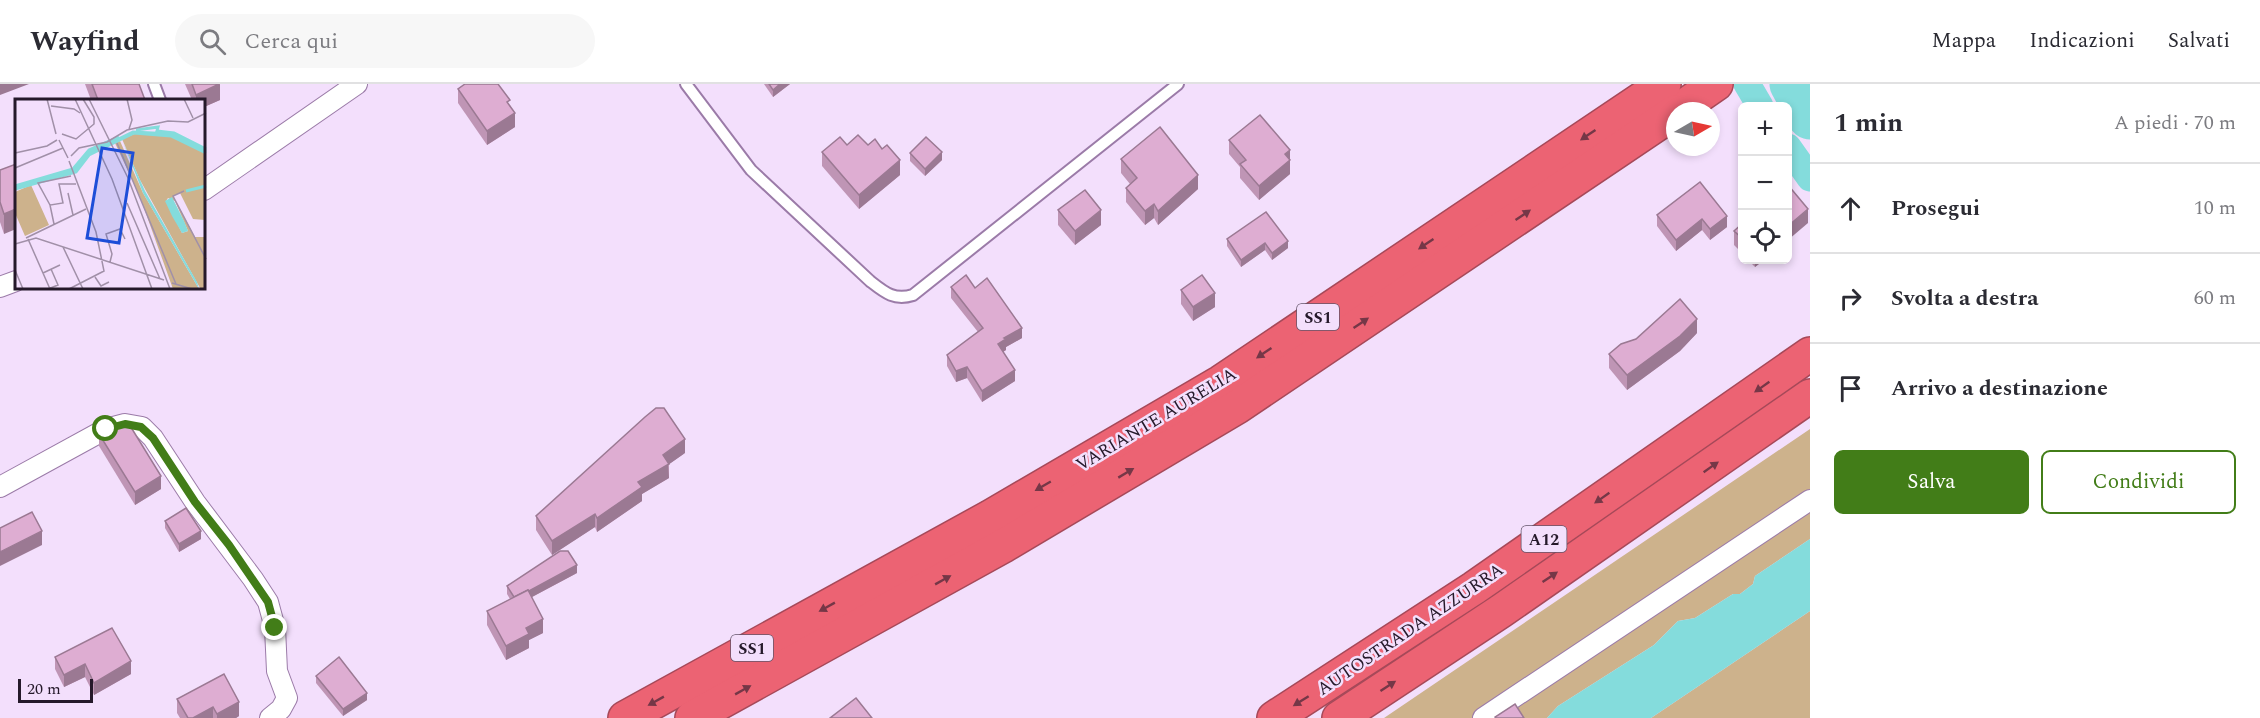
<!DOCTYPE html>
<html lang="it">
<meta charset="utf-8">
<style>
body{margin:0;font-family:Spectral,serif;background:#f7f7f7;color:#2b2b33}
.controls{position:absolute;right:18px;top:18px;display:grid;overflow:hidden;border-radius:9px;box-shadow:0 3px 9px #0003}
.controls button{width:54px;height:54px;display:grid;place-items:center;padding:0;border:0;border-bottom:2px solid #e1e1e2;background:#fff;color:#2b2b33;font:30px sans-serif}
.compass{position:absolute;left:1666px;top:18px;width:54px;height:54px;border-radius:50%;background:#fff;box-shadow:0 3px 9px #0003;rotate:81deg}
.scale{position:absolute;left:18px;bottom:15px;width:75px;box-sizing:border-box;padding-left:6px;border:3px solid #25192a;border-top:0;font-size:16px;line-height:21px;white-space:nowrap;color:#25192a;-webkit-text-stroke:4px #f3dffc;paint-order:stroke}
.stop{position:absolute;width:18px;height:18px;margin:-14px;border:4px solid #427d18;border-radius:50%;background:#fff}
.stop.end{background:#427d18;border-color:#fff;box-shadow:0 2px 6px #0008}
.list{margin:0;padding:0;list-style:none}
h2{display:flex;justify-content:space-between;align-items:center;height:78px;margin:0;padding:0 24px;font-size:26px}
h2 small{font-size:20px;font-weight:400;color:#7c7c81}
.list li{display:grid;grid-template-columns:39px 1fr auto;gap:18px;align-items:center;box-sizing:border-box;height:90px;padding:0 24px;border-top:2px solid #e1e1e2}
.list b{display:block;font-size:22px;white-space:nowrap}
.list em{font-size:20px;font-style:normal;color:#7c7c81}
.actions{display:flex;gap:12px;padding:18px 24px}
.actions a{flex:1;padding:14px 0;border:2px solid #427d18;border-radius:9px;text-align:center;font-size:21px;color:#427d18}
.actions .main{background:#427d18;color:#fff}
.icon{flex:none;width:33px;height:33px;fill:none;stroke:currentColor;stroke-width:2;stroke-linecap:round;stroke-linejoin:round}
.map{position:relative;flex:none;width:1810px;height:634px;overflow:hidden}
header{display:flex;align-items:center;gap:36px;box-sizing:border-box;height:84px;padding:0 30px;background:#fff;border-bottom:2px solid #e1e1e2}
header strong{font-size:28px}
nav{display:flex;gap:33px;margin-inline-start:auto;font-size:21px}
.search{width:420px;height:54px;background:#f7f7f7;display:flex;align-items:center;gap:15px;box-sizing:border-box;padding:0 21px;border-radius:33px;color:#7c7c81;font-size:22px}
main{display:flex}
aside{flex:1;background:#fff}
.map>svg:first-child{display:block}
.green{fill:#cdb28c}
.water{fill:#84dcdc}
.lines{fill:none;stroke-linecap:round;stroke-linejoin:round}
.canal{stroke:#84dcdc;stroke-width:27}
.river{stroke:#84dcdc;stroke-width:45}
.lane-casing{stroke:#9b7ba8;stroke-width:14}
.street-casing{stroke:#9b7ba8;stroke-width:22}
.highway-casing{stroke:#a64959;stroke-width:36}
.lane{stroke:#fff;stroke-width:10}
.street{stroke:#fff;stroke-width:20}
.highway{stroke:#ec6373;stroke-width:33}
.wall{fill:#bf95b5}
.shaded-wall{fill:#9b7993}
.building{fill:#deadd2;stroke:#9b7993;stroke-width:1.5}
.oneway{fill:#753747}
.route{stroke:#427d18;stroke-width:8}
.labels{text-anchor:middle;stroke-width:5;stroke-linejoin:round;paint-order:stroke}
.shield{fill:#f3dffc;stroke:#635469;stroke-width:1.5}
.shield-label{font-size:16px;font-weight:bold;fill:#25192a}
.street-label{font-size:18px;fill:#25192a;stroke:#f3dffc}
.inset-river{fill:none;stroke:#84dcdc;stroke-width:3}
.inset-road{fill:none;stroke:#a190a8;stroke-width:1.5}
.view{fill:#1d4ed8;fill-opacity:0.15;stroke:#1d4ed8;stroke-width:3}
.inset-edge{fill:none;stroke:#25192a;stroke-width:3}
</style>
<header>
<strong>Wayfind</strong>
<div class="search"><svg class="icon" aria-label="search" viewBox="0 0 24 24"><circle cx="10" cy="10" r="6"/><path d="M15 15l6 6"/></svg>Cerca qui</div>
<nav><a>Mappa</a><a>Indicazioni</a><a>Salvati</a></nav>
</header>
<main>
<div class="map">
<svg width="1810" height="634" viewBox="0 0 1810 634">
<rect width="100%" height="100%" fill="#f3dffc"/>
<!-- green -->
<g class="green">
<polygon points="1810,345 1810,455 1755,492 1753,500 1740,510 1733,510 1695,534 1678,537 1654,561 1558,622 1547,634 1384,634"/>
<polygon points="1810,527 1810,634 1651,634"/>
</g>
<!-- water -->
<polygon class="water" points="1810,455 1810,527 1651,634 1547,634 1558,622 1654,561 1678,537 1695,534 1733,510 1740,510 1753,500 1755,492"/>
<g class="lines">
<!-- canal -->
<g class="canal">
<polyline points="1747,0 1760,22"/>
<polyline points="1788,63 1810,94"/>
</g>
<!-- river -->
<polyline class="river" points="1792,0 1810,33"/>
<defs>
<g id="lane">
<polyline points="154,0 160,16"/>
<path d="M686 0 751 86 870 197C884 208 894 217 913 211L1178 0"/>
</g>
<g id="street">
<polyline points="204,106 357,0"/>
<polyline points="0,203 16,197"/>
<polyline points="0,403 106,345 125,340 142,343 153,354 195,418 253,495 268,518 275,544 277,587 287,614 281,625 270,634"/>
<polyline points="1483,634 1810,416"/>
</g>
<g id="highway">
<polyline points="1677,27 1716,0"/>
<polyline points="625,634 990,433 1221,298 1664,0"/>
<polyline points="692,634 1003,462 1237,323 1675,28"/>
<polyline points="1274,634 1474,504 1810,270"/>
<polyline points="1339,634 1501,527 1810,312"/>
</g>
</defs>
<!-- lane casing -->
<use href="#lane" class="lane-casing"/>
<!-- street casing -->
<use href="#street" class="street-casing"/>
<!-- highway casing -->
<use href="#highway" class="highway-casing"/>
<!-- lane -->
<use href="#lane" class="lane"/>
<!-- street -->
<use href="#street" class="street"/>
<!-- highway -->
<use href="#highway" class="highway"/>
</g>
<!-- wall -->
<g class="wall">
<polygon points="85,0 139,0 145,16 91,16"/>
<polygon points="185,0 220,0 220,16 204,23 204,16 192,16"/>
<polygon points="764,0 790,0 773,13"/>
<polygon points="458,5 510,21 515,43 487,61 458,19"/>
<polygon points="1229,56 1290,66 1290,90 1259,116 1240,94 1240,83 1229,70"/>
<polygon points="847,61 868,61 900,91 859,125 822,82 822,68"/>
<polygon points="910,69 942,76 925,92 910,77"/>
<polygon points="1121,75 1198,105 1158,141 1154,134 1145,141 1126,118 1126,104 1130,100 1121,89"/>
<polygon points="16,80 4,150 0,138 0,86"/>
<polygon points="1700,98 1727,143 1710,156 1702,146 1676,167 1657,142 1657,131"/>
<polygon points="1058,126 1101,141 1075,161 1058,141"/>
<polygon points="1266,128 1288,164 1272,176 1265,166 1241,183 1227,162 1227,155"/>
<polygon points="1743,139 1743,170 1734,161 1734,147"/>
<polygon points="1748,176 1764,176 1755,183"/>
<polygon points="951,203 975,204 1022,254 1006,263 1006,266 1003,268 1015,297 982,318 967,294 956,298 947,282 947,271 978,248 951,214"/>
<polygon points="1181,206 1215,223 1193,237 1181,220"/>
<polygon points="1697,249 1680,267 1627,306 1609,284 1609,270"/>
<polygon points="99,350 161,405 135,421 99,362"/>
<polygon points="685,369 669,380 669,394 642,410 642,417 597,448 595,443 552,471 536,446 536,432"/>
<polygon points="165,437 201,455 179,468 165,444"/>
<polygon points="577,489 532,513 543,549 529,556 529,564 506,576 487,541 487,527 510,515 507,510 507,502"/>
<polygon points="55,573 131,590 94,611 85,593 64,603 55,585"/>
<polygon points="224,590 239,632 236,634 180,634 177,629 177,615"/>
<polygon points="316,592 367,616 343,632 316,599"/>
</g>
<!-- shaded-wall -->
<g class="shaded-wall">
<polygon points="0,0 29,0 0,11"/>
<polygon points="220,0 220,16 204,23 204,16 196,16 196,11"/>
<polygon points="780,0 790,0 773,13 773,6"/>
<polygon points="515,29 515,43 487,61 487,47"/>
<polygon points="1290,66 1290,90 1259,116 1259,102 1285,70"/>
<polygon points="942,68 942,76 925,92 925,85"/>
<polygon points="900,76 900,91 859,125 859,111"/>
<polygon points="1198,91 1198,105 1158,141 1158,127"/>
<polygon points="1154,120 1154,134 1145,141 1145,127"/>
<polygon points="16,125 16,145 4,150 4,130"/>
<polygon points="1808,125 1808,139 1788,156 1788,142"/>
<polygon points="1101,126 1101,141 1075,161 1075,147"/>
<polygon points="1727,132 1727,143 1710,156 1710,145"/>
<polygon points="1702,135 1702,146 1676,167 1676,156"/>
<polygon points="1288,157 1288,164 1272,176 1272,169"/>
<polygon points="1265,159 1265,166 1241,183 1241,176"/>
<polygon points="1755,176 1764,176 1755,183"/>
<polygon points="1215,209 1215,223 1193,237 1193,223"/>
<polygon points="1697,235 1697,249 1680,267 1627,306 1627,291"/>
<polygon points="1022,244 1022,254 1006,263 1006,266 998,271 998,260 1004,254"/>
<polygon points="967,283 967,294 956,298 956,287"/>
<polygon points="1015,286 1015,297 982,318 982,307"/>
<polygon points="685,355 685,369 668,381 669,394 642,410 642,417 597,448 597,434 638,398 663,371"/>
<polygon points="161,392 161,405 135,421 135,408"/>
<polygon points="595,430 595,443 552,471 552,457"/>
<polygon points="42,447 42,461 0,482 0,468"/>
<polygon points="201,447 201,455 179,468 179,460"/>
<polygon points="577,481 577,489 515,522 515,515"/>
<polygon points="543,535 543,549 529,556 529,564 506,576 506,562 526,544"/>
<polygon points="131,577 131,590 94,611 94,599"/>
<polygon points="85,580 85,593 64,603 64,591"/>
<polygon points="367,609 367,616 343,632 343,625"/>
<polygon points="239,618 239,632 236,634 217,634 217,630"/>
<polygon points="213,623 213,634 193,634"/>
</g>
<!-- building -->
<g class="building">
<polygon points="92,0 139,0 145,16 98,16"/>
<polygon points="192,0 219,0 196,11"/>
<polygon points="465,0 498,0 510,16 507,18 515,29 487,47 458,5"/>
<polygon points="769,0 780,0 773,6"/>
<polygon points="1260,31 1290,66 1285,70 1290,76 1259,102 1240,80 1246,76 1229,56"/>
<polygon points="1160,43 1198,91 1158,127 1154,120 1145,127 1126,104 1137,94 1121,75"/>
<polygon points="858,51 868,61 875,55 882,65 887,61 900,76 859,111 822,68 840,53 847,61"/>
<polygon points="926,53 942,68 925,85 910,69"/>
<polygon points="16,80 16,125 4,130 0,118 0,86"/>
<polygon points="1700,98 1727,132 1710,145 1702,135 1676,156 1657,131"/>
<polygon points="1788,101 1808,125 1788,142"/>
<polygon points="1085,106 1101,126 1075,147 1058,126"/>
<polygon points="1266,128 1288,157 1272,169 1265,159 1241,176 1227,155"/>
<polygon points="1743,139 1743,155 1734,147"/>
<polygon points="966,191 975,204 987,194 1022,244 1004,254 1006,255 998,260 1015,286 982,307 967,283 956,287 947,271 983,244 951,203"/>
<polygon points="1202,191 1215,209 1193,223 1181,206"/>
<polygon points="1680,215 1697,235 1680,252 1627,291 1609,270 1621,260 1636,255"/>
<polygon points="656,324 664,324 685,355 663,371 669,380 638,398 642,403 597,434 595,430 552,457 536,432 645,333"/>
<polygon points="129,340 161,392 135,408 99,350 110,344"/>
<polygon points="186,424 201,447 179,460 165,437"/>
<polygon points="32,428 42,447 0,468 0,444"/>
<polygon points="560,467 568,467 577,481 529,507 528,506 514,513 507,502"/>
<polygon points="528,506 543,535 526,544 529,550 506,562 487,527"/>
<polygon points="112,544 131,577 94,599 85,580 64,591 55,573"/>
<polygon points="339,573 367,609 343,625 316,592"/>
<polygon points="224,590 239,618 217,630 213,623 193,634 188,634 177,615"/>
<polygon points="856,614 872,634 830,634"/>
<polygon points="1515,620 1524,634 1496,634 1495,633"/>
</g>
<!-- one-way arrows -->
<defs><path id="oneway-solid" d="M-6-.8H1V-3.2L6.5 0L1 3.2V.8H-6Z" transform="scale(1.5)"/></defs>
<g class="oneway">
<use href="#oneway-solid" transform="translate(1588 51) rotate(146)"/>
<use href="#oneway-solid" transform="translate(1523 131) rotate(-34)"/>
<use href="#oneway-solid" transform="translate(1426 160) rotate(146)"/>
<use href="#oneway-solid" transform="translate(1361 239) rotate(-34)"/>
<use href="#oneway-solid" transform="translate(1264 269) rotate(146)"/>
<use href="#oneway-solid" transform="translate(1762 303) rotate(145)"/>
<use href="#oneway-solid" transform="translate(1711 383) rotate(-35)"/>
<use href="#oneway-solid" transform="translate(1126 389) rotate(-31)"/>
<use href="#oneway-solid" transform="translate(1043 402) rotate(150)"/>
<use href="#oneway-solid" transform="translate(1602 414) rotate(145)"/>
<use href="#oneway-solid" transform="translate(1550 493) rotate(-34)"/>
<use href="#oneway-solid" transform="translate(943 496) rotate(-29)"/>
<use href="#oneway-solid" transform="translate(827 523) rotate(151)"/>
<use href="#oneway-solid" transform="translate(1388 602) rotate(-33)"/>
<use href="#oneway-solid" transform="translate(743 606) rotate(-29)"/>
<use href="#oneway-solid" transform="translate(656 617) rotate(151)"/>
<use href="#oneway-solid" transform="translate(1301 617) rotate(148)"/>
</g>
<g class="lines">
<!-- route -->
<polyline class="route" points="106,345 125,340 141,343 153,354 195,418 229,461 268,518 275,544"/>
</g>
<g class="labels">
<!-- shield labels -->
<g class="shield">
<rect x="1297" y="220" width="42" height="26" rx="4.5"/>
<rect x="1521.5" y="442" width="45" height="26" rx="4.5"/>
<rect x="731" y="551" width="42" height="26" rx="4.5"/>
</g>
<g class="shield-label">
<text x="1318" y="239">SS1</text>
<text x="1544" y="461">A12</text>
<text x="752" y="570">SS1</text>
</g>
<!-- street labels -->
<g class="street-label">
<text transform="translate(1156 335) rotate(-31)" y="6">VARIANTE AURELIA</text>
<text transform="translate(1410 545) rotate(-34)" y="6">AUTOSTRADA AZZURRA</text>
</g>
</g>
<!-- overview -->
<g transform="translate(15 15)">
<rect width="190" height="190" fill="#f3dffc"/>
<path d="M122 34 156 37 190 54V121L178 120 165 94 158 97 180 138H190V189H185L125 81 107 40ZM153 99 160 102 173 132 167 134 151 102ZM105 42 128 94 184 190H158L125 98 100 44ZM16 86 34 126 10 137 0 114V93Z" fill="#cdb28c" fill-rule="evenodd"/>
<path d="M108 43 130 92 182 183 184 190 128 94ZM157 98 169 122 173 132 167 134 157 117 150 102Z" fill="#84dcdc"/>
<path class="inset-river" d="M121 31 143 28 142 32 159 34 191 50M0 87 58 70 74 51 104 38M0 88 61 71 73 55 118 33 157 35 191 52M0 90 61 73 74 56 119 34 156 37 191 54M171 92 191 87"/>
<path class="inset-road" d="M32 0 41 35M60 0 97 80 137 190M74 0 113 79 155 190M112 0 117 21 114 30M169 0 178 19M36 7 59 10 65 14M47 35 61 40 79 25V18L68 0M44 41 53 59M102 44 161 185M0 54 32 47 42 41M56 57 64 49 92 43 112 31 153 22 173 23 191 14M54 62 81 133 89 172 54 190M0 69 48 49M169 92 158 97 191 160M53 94 58 116M112 104 145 180M35 106 23 84 56 77M39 125 35 106 48 104 44 85H61M11 139 71 110M13 140 35 190M0 145 21 139 149 181M48 148 68 190M95 163 97 155 91 135 105 130 110 140M0 171 8 190M28 174 45 166M80 178 86 187 94 183M157 184 177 190M33 190 43 186 36 170"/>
<path class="view" d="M87 49 118 54 104 144 72 139Z"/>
<rect width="190" height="190" class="inset-edge"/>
</g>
</svg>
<div class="controls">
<button>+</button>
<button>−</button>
<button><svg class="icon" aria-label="locate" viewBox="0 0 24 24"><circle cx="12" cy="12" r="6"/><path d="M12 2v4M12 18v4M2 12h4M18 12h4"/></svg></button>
</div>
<svg class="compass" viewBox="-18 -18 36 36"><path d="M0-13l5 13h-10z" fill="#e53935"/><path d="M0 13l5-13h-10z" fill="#7c7c81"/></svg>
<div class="scale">20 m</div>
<div class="stop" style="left:106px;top:345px"></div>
<div class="stop end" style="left:275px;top:544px"></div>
</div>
<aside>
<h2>1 min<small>A piedi · 70 m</small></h2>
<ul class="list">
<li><svg class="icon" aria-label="ahead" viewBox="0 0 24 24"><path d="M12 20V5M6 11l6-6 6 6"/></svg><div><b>Prosegui</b></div><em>10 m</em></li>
<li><svg class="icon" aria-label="right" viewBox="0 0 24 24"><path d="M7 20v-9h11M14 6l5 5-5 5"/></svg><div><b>Svolta a destra</b></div><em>60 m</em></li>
<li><svg class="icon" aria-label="arrive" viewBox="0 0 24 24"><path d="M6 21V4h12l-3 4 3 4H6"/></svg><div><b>Arrivo a destinazione</b></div></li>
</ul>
<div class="actions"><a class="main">Salva</a><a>Condividi</a></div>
</aside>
</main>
